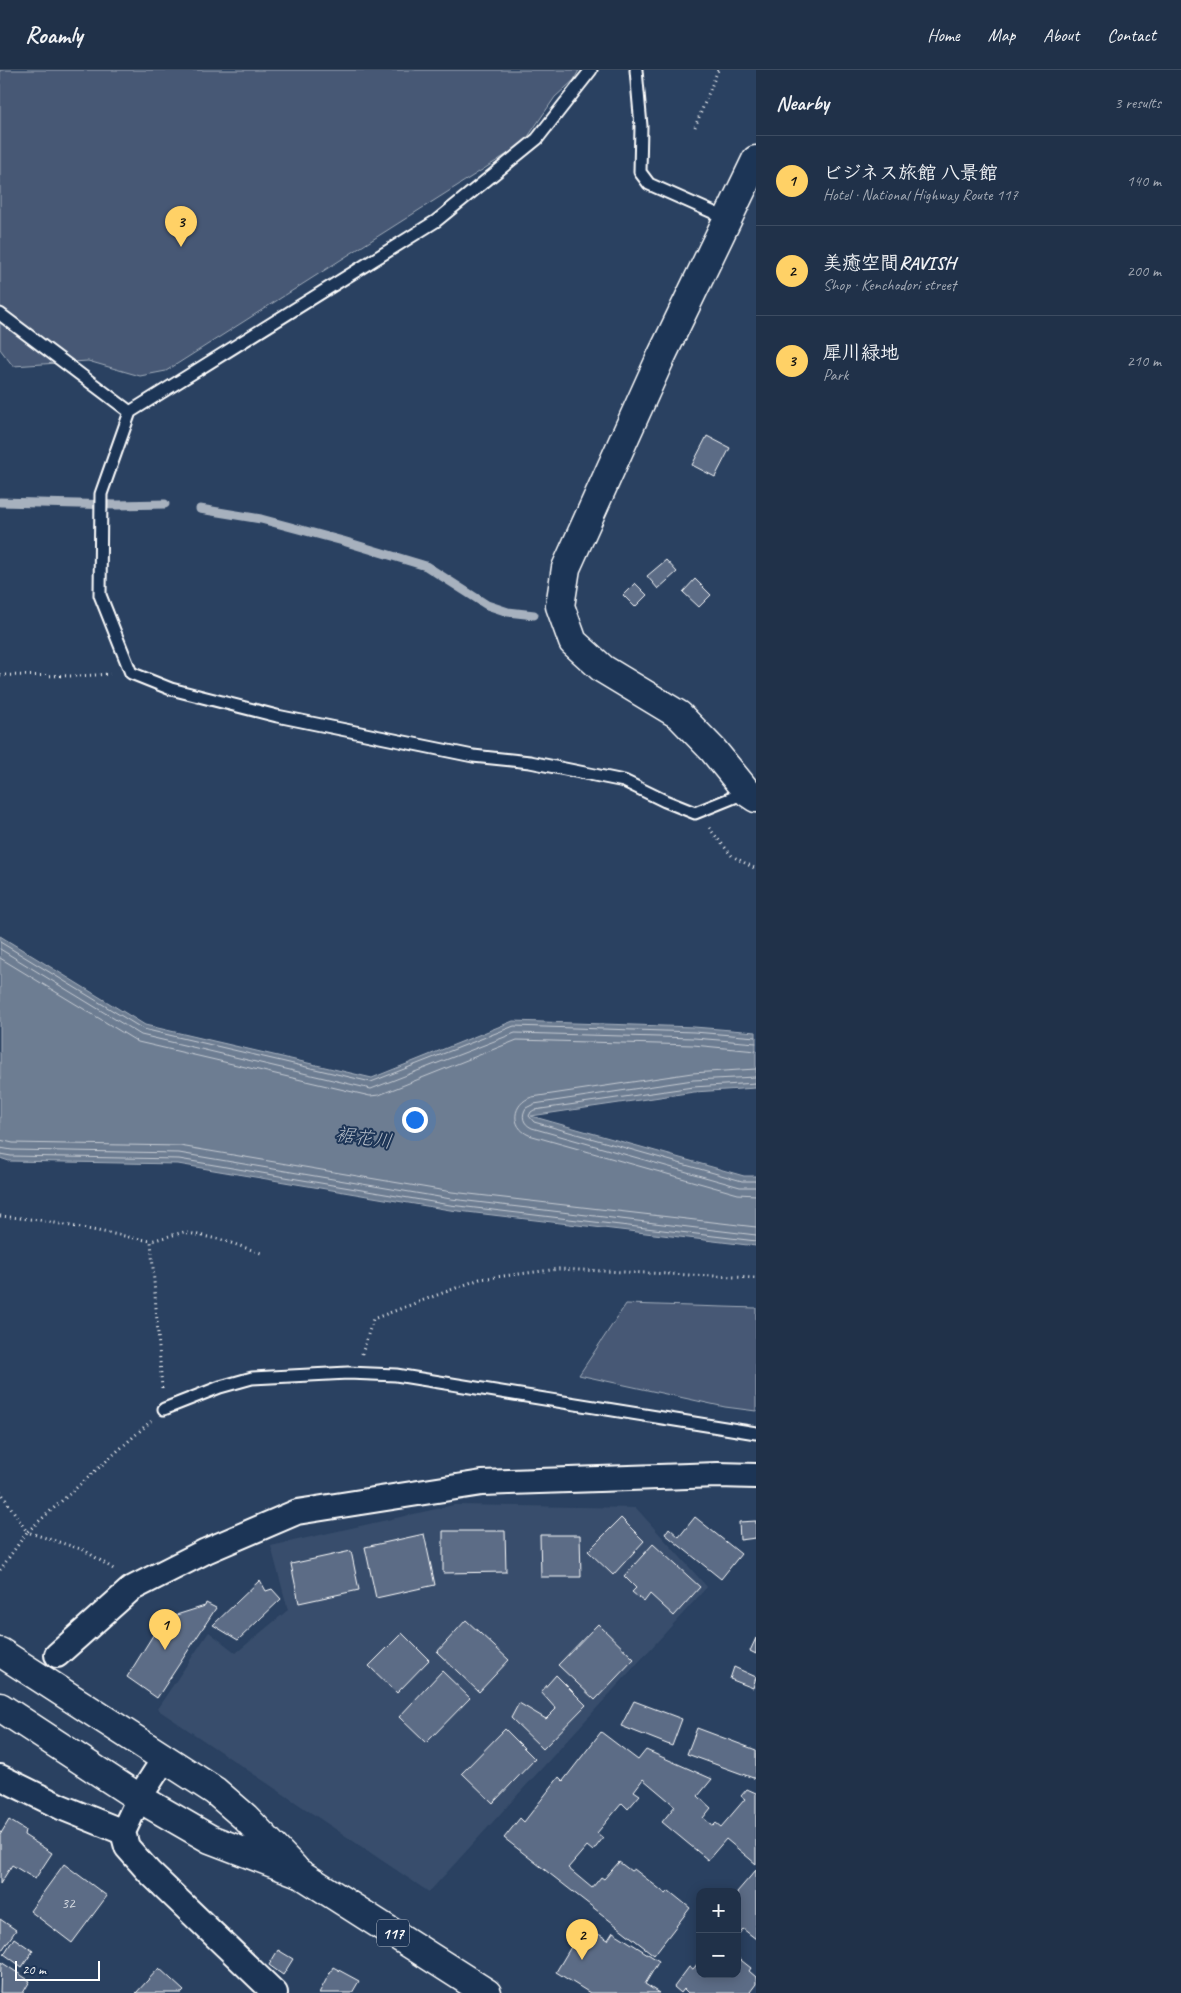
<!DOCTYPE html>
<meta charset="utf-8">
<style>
body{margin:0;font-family:Caveat,"Klee One",sans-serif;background:#283950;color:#f1f3f6}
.controls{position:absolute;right:15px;bottom:15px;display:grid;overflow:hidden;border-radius:10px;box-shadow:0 2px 12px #0003}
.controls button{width:45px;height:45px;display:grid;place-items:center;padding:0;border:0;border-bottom:1px solid #3d4c61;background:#203149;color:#f1f3f6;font:25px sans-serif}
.scale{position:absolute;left:15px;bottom:12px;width:85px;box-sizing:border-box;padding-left:5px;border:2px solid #fff;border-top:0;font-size:14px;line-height:18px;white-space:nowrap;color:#fff;-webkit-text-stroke:4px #1d3557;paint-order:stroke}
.you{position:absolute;left:414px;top:1049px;width:18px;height:18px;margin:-12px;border:4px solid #fff;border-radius:50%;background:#1a73e8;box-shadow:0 0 0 8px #1a73e833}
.badge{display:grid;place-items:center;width:32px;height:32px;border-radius:50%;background:#ffd166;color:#111;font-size:16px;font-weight:700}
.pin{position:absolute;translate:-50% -41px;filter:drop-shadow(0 1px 2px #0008)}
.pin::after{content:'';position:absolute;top:26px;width:18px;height:15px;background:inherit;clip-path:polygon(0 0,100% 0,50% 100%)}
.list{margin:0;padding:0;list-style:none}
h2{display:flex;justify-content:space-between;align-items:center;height:65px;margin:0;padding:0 20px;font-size:21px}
h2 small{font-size:16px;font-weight:400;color:#a2a9b4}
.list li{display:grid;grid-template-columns:32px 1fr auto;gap:15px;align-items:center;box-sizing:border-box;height:90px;padding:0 20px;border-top:1px solid #3d4c61}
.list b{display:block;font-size:19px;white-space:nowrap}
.list p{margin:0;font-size:16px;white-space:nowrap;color:#a2a9b4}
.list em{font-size:16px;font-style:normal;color:#a2a9b4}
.map{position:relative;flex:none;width:756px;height:1923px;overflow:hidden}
header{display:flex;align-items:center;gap:30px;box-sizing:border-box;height:70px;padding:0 25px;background:#203149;border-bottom:1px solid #3d4c61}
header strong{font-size:24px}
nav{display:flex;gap:28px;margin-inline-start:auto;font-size:18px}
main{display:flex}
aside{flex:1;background:#203149}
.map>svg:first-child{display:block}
.built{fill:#394e6c}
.green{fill:#465975;stroke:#a2acba}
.water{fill:#6d7d92;stroke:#a7b1be}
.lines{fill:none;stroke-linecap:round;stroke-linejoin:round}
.shore{stroke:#c5cbd3;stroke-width:1}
.stream{stroke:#a7b1be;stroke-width:9}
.building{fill:#5b6c86;stroke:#fff}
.lane-casing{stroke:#fff;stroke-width:15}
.street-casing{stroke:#fff;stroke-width:28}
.secondary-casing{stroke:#fff;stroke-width:31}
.highway-casing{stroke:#fff;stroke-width:31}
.path{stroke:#fff;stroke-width:3;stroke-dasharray:1 4;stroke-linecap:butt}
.lane{stroke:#1d3557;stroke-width:11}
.street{stroke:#1d3557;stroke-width:24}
.secondary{stroke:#1d3557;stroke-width:28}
.highway{stroke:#1d3557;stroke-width:28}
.labels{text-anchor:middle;stroke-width:4;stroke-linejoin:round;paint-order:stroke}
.number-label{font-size:15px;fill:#d6dae1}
.shield{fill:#1d3557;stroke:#bbc2cd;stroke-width:1}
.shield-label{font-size:16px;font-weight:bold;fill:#fff}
.water-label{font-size:19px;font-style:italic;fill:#b6bec8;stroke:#1d3557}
</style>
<header>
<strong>Roamly</strong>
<nav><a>Home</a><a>Map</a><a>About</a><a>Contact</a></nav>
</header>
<main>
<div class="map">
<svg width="756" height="1923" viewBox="0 0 756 1923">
<rect width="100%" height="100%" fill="#2a4161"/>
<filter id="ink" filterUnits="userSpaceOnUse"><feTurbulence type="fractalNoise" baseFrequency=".02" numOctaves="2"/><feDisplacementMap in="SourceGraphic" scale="10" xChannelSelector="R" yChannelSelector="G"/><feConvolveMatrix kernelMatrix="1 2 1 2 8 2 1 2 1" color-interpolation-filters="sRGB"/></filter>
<g filter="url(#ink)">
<!-- built -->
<polygon class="built" points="454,1435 636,1438 707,1517 429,1822 157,1639 209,1562 236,1583 288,1540 271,1476"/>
<!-- green -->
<g class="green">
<polygon points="0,0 579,0 574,10 555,27 523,74 166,301 140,306 88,291 13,296 0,279"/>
<polygon points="626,1234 756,1238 756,1341 725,1337 579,1305"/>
</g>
<!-- water -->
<polygon class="water" points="0,866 145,955 372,1008 513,951 694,957 756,962 756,1018 694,1022 531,1046 744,1106 756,1106 756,1176 450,1140 178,1094 9,1091 0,1088"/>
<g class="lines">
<!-- shore -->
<g class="shore">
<polyline points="0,872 143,959 371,1012 514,956 694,962 756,967"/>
<polyline points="0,879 141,965 371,1019 515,963 694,968 756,973"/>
<polyline points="0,888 138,972 370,1026 379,1025 517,970 693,975 756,981"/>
<path d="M756 999 692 1003 532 1027C512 1033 510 1057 529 1065L738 1124 756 1125"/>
<path d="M756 1007 693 1010 534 1034 526 1038C521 1046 523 1054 532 1058L740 1117H756"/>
<polyline points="756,1013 693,1017 534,1040 531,1042 529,1046 534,1052 742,1111 756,1111"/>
<polyline points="0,1070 13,1073 180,1076 452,1122 756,1157"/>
<polyline points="0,1078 12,1080 179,1083 451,1129 756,1165"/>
<polyline points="0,1084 11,1086 179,1089 450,1135 756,1171"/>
</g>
<!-- stream -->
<g class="stream">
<polyline points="0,432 117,435 165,434"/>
<polyline points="200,439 261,449 343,471 426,496 487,535 508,542 534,545"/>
</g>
</g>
<!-- building -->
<g class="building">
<polygon points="707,366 730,378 715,407 692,395"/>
<polygon points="666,490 677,502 658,519 647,506"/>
<polygon points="695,509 711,525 699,537 683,522"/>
<polygon points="635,513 647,525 635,537 623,525"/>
<polygon points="695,1447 741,1484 721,1509 665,1464 669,1458 679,1467"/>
<polygon points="621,1448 644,1471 613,1505 588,1481"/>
<polygon points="756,1451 756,1468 740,1470 739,1452"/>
<polygon points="443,1461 505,1461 506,1502 443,1503"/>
<polygon points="424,1464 435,1515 376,1528 365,1477"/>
<polygon points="540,1465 580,1465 581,1507 541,1507"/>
<polygon points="653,1474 700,1517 674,1546 650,1524 644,1532 632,1522 636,1518 624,1506"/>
<polygon points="351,1481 359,1520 299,1533 291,1494"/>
<polygon points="260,1510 266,1521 272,1519 281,1529 238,1570 213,1555"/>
<polygon points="206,1533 216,1538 157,1628 127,1607 155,1562 158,1566 173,1546 205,1536"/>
<polygon points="466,1550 509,1590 479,1622 437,1582"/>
<polygon points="598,1554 634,1589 595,1630 558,1595"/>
<polygon points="402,1563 429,1590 397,1623 369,1596"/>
<polygon points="756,1568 756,1584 750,1581"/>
<polygon points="734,1597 756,1607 753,1618 730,1609"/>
<polygon points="442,1601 470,1628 426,1673 399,1647"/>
<polygon points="556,1605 586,1635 543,1679 511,1648 519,1633 546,1649 556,1639 541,1622"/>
<polygon points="634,1631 682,1649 672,1676 621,1656"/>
<polygon points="697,1658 756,1680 756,1709 687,1684"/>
<polygon points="505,1659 535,1689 493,1733 462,1703"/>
<polygon points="601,1662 638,1690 646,1680 712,1709 698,1726 711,1738 703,1748 713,1756 716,1753 721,1757 745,1729 741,1726 747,1719 756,1723 756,1794 726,1769 708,1790 662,1752 675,1736 643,1709 634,1721 640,1725 628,1739 622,1733 597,1763 603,1768 593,1781 587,1776 568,1798 592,1818 601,1807 604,1809 619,1792 631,1801 634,1799 666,1824 669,1821 690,1838 654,1885 504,1768 520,1748 524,1752 559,1707 563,1711"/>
<polygon points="9,1750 25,1760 24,1765 52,1783 35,1809 12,1795 0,1814 0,1765"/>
<polygon points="64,1794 107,1826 72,1873 30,1841"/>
<polygon points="756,1800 756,1869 743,1859 737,1866 737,1822"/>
<polygon points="0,1849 16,1860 0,1883"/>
<polygon points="584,1855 608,1870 613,1862 659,1891 645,1914 659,1923 590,1923 556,1902"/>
<polygon points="14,1868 33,1881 22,1897 4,1884"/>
<polygon points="278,1880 293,1889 283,1905 269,1895"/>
<polygon points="737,1887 751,1898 749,1901 756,1907 756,1914 750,1922 751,1923 688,1923 684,1919 681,1923 674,1917 689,1897 693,1899 700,1891 700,1904 737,1904"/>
<polygon points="1,1892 30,1911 23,1923 0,1923"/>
<polygon points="333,1897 359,1911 352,1923 319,1923"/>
<polygon points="159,1898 184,1921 182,1923 136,1923"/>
</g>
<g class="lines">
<defs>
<g id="lane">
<polyline points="591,0 537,69 436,151 130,342 101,424 100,525 131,603 171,619 277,646 473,686 530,692 624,711 665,731 695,743 747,722"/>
<polyline points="636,0 641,56 640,102 649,114 728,149"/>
<polyline points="0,244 130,342"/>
<polyline points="164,1339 220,1317 252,1308 348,1303 396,1305 756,1363"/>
</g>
<g id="street">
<polyline points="57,1585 131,1519 206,1481 297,1442 482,1413 718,1405 756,1406"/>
<polyline points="164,1689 139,1728 123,1762 127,1777 149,1802 275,1923"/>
<polyline points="0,1707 61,1737 123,1762"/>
</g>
<polyline id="secondary" points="756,90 661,287 566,498 560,536 573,572 603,599 679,645 713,680 747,722 756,728"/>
<g id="highway">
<polyline points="0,1582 215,1721 245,1747 294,1798"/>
<polyline points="0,1637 139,1728 210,1769 299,1803 487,1923"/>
</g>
</defs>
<!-- lane casing -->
<use href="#lane" class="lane-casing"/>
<!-- street casing -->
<use href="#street" class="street-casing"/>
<!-- secondary casing -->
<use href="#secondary" class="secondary-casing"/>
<!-- highway casing -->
<use href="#highway" class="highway-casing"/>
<!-- path -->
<g class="path">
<polyline points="695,57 718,0"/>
<polyline points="0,605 79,606 110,604"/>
<polyline points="709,758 732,786 756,799"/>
<polyline points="0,1146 39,1150 151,1171"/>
<polyline points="362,1284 373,1249 480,1209 559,1199 756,1208"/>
<polyline points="162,1318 151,1171 184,1162 222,1170 264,1184"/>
<polyline points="0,1421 27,1462 151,1351"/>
<polyline points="0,1500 27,1462 84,1480 115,1500"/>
</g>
<!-- lane -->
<use href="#lane" class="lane"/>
<!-- street -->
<use href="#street" class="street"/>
<!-- secondary -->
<use href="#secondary" class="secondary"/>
<!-- highway -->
<use href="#highway" class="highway"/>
</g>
</g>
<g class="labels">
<!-- number labels -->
<g class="number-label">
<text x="68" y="1838">32</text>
</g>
<!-- shield labels -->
<rect class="shield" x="377" y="1849.5" width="32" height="27" rx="4"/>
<g class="shield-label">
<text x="393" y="1869">117</text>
</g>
<!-- water labels -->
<g class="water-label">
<text transform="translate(364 1067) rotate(8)" y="7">裾花川</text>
</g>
</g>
</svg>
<div class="controls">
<button>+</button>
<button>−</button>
</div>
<div class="scale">20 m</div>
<div class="you"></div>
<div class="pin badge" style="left:165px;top:1580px">1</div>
<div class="pin badge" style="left:582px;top:1890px">2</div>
<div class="pin badge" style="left:181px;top:177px">3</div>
</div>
<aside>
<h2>Nearby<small>3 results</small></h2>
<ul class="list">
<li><span class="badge">1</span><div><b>ビジネス旅館 八景館</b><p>Hotel · National Highway Route 117</p></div><em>140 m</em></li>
<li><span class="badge">2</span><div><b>美癒空間RAVISH</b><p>Shop · Kenchodori street</p></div><em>200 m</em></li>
<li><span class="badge">3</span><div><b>犀川緑地</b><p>Park</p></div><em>210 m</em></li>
</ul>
</aside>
</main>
